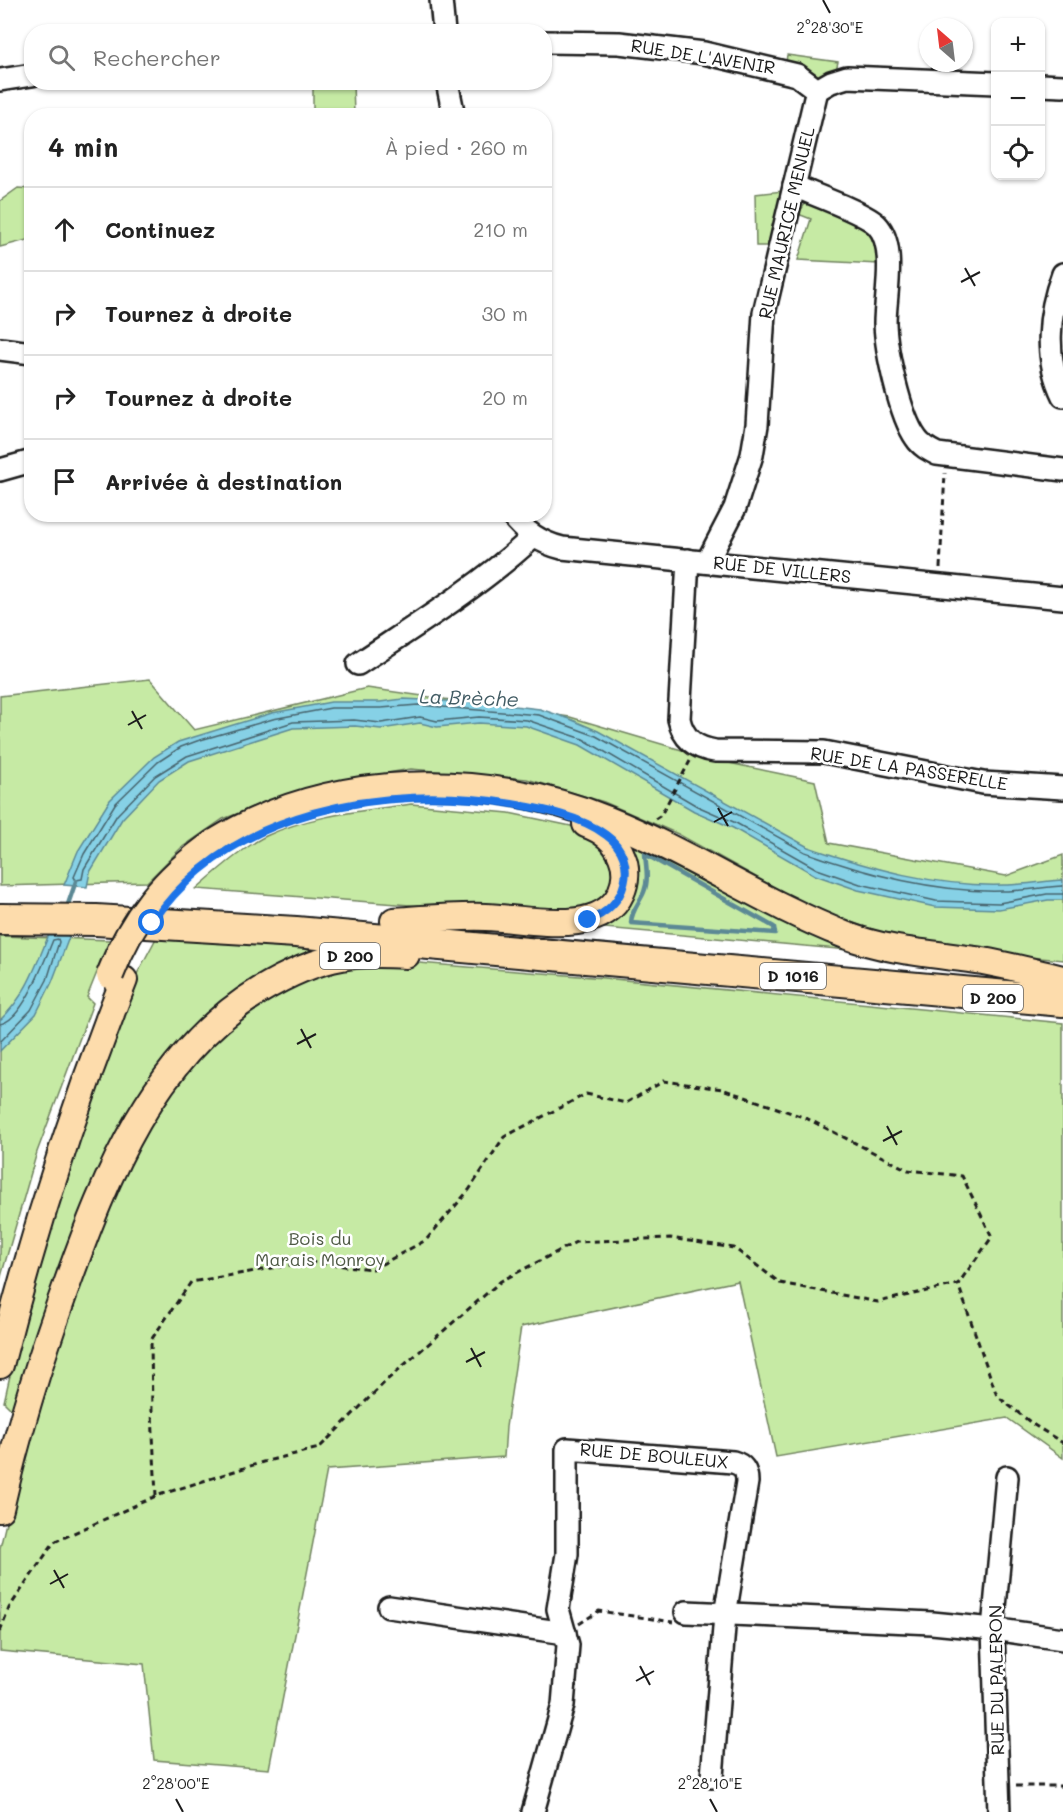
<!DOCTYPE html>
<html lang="fr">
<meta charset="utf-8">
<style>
body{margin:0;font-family:Mali,sans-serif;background:#f2f2f2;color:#222}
.controls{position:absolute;right:18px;top:18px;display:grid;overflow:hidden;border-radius:12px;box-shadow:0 2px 4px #0004}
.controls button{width:54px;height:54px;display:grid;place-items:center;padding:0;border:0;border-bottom:2px solid #e0e0e0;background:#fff;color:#222;font:30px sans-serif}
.compass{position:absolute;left:919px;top:18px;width:54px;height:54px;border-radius:50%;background:#fff;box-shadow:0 2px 4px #0004;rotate:332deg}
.stop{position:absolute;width:18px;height:18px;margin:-14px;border:4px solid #1a73e8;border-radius:50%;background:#fff}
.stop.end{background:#1a73e8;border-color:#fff;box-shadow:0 2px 6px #0008}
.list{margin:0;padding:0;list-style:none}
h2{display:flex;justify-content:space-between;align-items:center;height:78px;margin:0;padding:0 24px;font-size:26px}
h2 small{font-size:20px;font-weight:400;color:#767676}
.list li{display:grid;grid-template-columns:39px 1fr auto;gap:18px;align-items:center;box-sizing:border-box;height:84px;padding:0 24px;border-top:2px solid #e0e0e0}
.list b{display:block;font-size:22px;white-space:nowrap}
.list em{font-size:20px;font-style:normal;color:#767676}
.icon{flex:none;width:33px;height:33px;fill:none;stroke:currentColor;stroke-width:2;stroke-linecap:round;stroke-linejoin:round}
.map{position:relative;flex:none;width:1063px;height:1812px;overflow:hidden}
.search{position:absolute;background:#fff;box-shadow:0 2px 4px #0004;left:24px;top:24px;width:528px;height:66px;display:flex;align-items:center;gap:15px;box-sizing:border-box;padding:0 21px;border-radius:24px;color:#767676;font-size:22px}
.panel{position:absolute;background:#fff;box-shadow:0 2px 4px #0004;left:24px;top:108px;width:528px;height:414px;border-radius:24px}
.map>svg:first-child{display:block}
.green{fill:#c6eaa4;stroke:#718360;stroke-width:1.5}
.water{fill:#86d1e6;stroke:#5c8995;stroke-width:1.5}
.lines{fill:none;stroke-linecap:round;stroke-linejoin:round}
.shore{stroke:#46646d;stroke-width:1.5}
.stream{stroke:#5c8995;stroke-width:4.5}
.minor-casing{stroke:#1c1c1c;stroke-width:26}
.major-casing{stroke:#1c1c1c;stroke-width:30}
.highway-casing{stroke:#1c1c1c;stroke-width:34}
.path{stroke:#1c1c1c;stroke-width:3;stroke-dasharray:6 4.5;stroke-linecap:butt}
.minor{stroke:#fff;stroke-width:21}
.major{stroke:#fddcac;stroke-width:26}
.highway{stroke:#fddcac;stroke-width:30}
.major-bridge-casing{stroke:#1c1c1c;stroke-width:30;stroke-linecap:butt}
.major-bridge{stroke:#fddcac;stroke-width:26}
.route{stroke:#1a73e8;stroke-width:8}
.ticks{fill:none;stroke:#1c1c1c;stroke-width:2}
.labels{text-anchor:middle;stroke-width:5;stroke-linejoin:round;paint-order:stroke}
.shield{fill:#fff;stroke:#606060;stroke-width:1.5}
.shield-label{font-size:16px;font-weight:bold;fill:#1c1c1c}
.street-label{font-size:18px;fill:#1c1c1c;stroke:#fff}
.park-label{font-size:18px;fill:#4f5a45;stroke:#fff}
.water-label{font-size:20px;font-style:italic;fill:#415b63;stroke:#fff}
.ticks-label{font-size:15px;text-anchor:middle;fill:#1c1c1c;stroke:#fff;stroke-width:5;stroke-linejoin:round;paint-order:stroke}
</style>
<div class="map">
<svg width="1063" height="1812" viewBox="0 0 1063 1812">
<rect width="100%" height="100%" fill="#fff"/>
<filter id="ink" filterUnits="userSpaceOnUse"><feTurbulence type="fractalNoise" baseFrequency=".0167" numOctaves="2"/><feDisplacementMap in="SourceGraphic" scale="12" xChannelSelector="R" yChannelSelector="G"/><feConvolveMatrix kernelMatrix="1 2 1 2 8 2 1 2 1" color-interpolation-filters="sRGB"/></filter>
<g filter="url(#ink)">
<!-- green -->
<g class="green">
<polygon points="787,55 838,62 836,70 813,80 786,62"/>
<polygon points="313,83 353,83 354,115 313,115"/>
<polygon points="18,188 31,189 31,239 0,247 0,201"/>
<polygon points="783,191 773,246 756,246 755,194"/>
<polygon points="807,201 868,228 878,236 879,264 798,260 811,219 798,214"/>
<polygon points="150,679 194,730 367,688 570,717 719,761 815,781 829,843 1006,876 1063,855 1063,960 993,954 909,941 819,912 678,834 604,802 527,779 411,769 316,785 223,819 181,848 147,882 0,886 0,696"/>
<path d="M411 804 509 813 571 826 602 839 616 862 617 881 606 906 558 916 196 889C213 874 247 845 266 836 311 815 363 811 411 804Z"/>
<polygon points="619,836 860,951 604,928 619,916"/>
<polygon points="160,931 335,945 177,1052 18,1416 4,1402 28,1296 115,1015"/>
<polygon points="0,936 110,940 87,997 93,1003 37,1152 0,1280"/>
<polygon points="370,959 604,978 1063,1023 1063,1458 1007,1418 776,1457 738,1281 521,1327 506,1427 504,1457 327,1470 269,1769 154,1760 144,1664 0,1651 0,1548 29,1426 115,1175 196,1052 292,981"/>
</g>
<!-- water -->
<g class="water">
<path d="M403 699 488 703 540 709 570 719 598 731 808 847C869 868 937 887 1003 885 1023 885 1043 881 1063 880V900H1048L999 909 935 907 858 890 815 875 733 828 694 811 580 745 526 726 479 723 437 727 420 723 381 729 355 726 293 728 189 761 159 780 122 819 90 872 87 887 64 885 78 851 110 800 154 757 178 742 272 713 331 702H380Z"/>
<path d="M50 932H71L52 982 36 1014 0 1051V1020C26 997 37 963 50 932Z"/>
</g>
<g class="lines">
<!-- shore -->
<g class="shore">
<path d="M1063 886C1043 887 1023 891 1003 891 939 893 865 874 805 852L596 736 539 715 418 705 381 708H331L273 719 197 741 181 747 158 762 115 804 84 854 74 877 76 880 82 879 84 869 117 815 155 776 187 756 293 722 354 720 381 723 420 717 437 721 479 717 527 720 583 739 697 806 736 823 817 869 860 884 936 901 999 903 1047 894H1063"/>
<path d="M0 1024C23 1021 45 959 53 940L58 939 59 942 47 980 31 1010 0 1042"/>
</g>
<!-- stream -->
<g class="stream">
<path d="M645 854 774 927 775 933 631 923C631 911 640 902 644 892 649 880 646 866 645 854Z"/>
<polyline points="66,910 76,881"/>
</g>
<defs>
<g id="minor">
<polyline points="441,0 444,32"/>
<polyline points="544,42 619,43 704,53 797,75 817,90 831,82 847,77 996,83"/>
<polyline points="0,80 32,75"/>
<polyline points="447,82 454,116"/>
<polyline points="1040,85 1063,86"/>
<path d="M794 186C812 194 866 213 877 225 897 246 885 297 885 323 886 351 900 416 916 438 921 446 929 450 937 454L1063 470"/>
<path d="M1063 274C1048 313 1044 358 1063 396"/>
<polyline points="0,349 32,353"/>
<polyline points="0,470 32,461"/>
<path d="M511 514C525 533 541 543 562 548L1063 598"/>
<path d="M688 560 679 719C683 738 695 748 715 751L824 752 983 783 1063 788"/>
<polyline points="707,562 735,508 752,455 757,425 764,313 817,90"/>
<path d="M358 664C418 624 480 586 533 537"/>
<polyline points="389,1607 565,1633"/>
<polyline points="686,1612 932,1623 993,1629 1063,1639"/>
<path d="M533 1812 563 1705 568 1645 558 1609 567 1554V1449L733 1462C744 1465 747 1471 747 1482L725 1615 712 1777"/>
<polyline points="999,1812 993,1629 1007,1477"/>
</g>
<g id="major">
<path d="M214 843C330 771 485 770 608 820 690 853 763 903 845 935 889 952 937 954 983 961 1010 966 1037 973 1063 979"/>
<path d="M394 921C424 919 455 916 486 917 526 918 601 938 621 893 626 882 627 868 622 857 616 840 603 830 586 824"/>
<path d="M0 1365C33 1234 74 1106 124 980"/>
<path d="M0 1509C17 1434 40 1359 66 1287 106 1175 153 1056 259 991 284 976 313 962 342 957 364 953 385 954 406 955"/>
</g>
<polyline id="highway" points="0,919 96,920 296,932 1063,1001"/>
</defs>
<!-- minor casing -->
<use href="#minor" class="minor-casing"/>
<!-- major casing -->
<use href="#major" class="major-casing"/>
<!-- highway casing -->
<use href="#highway" class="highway-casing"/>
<!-- path -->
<g class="path">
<polyline points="940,568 945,473"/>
<polyline points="655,819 661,815 690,761"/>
<polyline points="156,1496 152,1413 151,1340 191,1282 308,1262 373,1269 426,1240 469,1190 504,1137 586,1094 626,1103 664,1081 722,1089 806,1118 908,1170 962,1176 992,1237 958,1284"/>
<polyline points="579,1624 599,1611 673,1622"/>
<polyline points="0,1631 9,1608 54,1542 156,1496 263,1462 319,1448 388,1379 501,1281 576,1242 670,1238 734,1248 780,1283 878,1302 958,1284 997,1396 1034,1425 1063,1443"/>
<polyline points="1016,1786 1063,1786"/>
</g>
<!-- minor -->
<use href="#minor" class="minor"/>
<!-- major -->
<use href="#major" class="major"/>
<!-- highway -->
<use href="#highway" class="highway"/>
<defs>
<path id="major-bridge" d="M110 975C132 918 164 878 214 843"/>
</defs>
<!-- major-bridge casing -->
<use href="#major-bridge" class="major-bridge-casing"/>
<!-- major-bridge -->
<use href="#major-bridge" class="major-bridge"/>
</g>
</g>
<g class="lines" filter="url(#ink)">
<!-- route -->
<path class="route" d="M152 923C229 809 385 783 512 804 542 809 581 816 606 835 641 860 626 909 588 920"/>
</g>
<!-- ticks -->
<path class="ticks" d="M823 0 830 13M965 268 975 286M961 282 980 272M132 711 142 729M128 725 146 715M718 808 728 826M714 822 732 812M301 1029 311 1048M297 1044 316 1034M887 1126 897 1145M883 1141 902 1131M471 1348 481 1367M466 1362 485 1352M54 1570 64 1588M50 1584 68 1574M640 1666 650 1685M636 1681 654 1671M176 1799 183 1812M710 1799 717 1812"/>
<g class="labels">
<!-- shield labels -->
<g class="shield">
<rect x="320" y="943" width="60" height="26" rx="4.5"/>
<rect x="760" y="963" width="66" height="26" rx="4.5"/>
<rect x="963" y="985" width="60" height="26" rx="4.5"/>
</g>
<g class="shield-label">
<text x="350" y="962">D 200</text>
<text x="793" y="982">D 1016</text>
<text x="993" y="1004">D 200</text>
</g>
<!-- street labels -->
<g class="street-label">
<text transform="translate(703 57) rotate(9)" y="6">RUE DE L'AVENIR</text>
<text transform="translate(787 223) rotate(-77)" y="6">RUE MAURICE MENUEL</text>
<text transform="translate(782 570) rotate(6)" y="6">RUE DE VILLERS</text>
<text transform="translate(909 769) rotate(9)" y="6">RUE DE LA PASSERELLE</text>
<text transform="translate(654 1456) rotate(5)" y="6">RUE DE BOULEUX</text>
<text transform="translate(997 1680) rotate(-91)" y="6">RUE DU PALERON</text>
</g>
<!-- park labels -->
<g class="park-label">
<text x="320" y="1245">Bois du<tspan x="320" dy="21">Marais Monroy</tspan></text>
</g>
<!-- water labels -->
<g class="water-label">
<text transform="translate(469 698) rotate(2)" y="7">La Brèche</text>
</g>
</g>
<g class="ticks-label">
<text x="830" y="33">2°28'30"E</text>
<text x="176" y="1789">2°28'00"E</text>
<text x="710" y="1789">2°28'10"E</text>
</g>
</svg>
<div class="controls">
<button>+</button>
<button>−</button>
<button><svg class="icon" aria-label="locate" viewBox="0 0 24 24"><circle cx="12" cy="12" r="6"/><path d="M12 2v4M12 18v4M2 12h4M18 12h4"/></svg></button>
</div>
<svg class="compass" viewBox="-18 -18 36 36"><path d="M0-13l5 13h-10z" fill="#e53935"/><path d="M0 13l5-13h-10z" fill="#767676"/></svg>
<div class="stop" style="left:152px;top:923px"></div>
<div class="stop end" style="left:588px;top:920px"></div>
<div class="search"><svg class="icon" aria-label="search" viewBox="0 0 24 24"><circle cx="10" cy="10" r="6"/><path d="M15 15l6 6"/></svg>Rechercher</div>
<section class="panel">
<h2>4 min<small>À pied · 260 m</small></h2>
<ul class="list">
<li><svg class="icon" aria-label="ahead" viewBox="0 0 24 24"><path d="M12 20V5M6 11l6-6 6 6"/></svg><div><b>Continuez</b></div><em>210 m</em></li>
<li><svg class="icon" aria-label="right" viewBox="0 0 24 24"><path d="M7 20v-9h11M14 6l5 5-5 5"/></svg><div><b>Tournez à droite</b></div><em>30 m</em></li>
<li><svg class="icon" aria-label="right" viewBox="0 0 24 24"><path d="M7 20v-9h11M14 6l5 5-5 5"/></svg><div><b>Tournez à droite</b></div><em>20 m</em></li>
<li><svg class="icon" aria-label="arrive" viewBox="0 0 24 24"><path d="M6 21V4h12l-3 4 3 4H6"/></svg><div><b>Arrivée à destination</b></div></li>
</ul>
</section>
</div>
